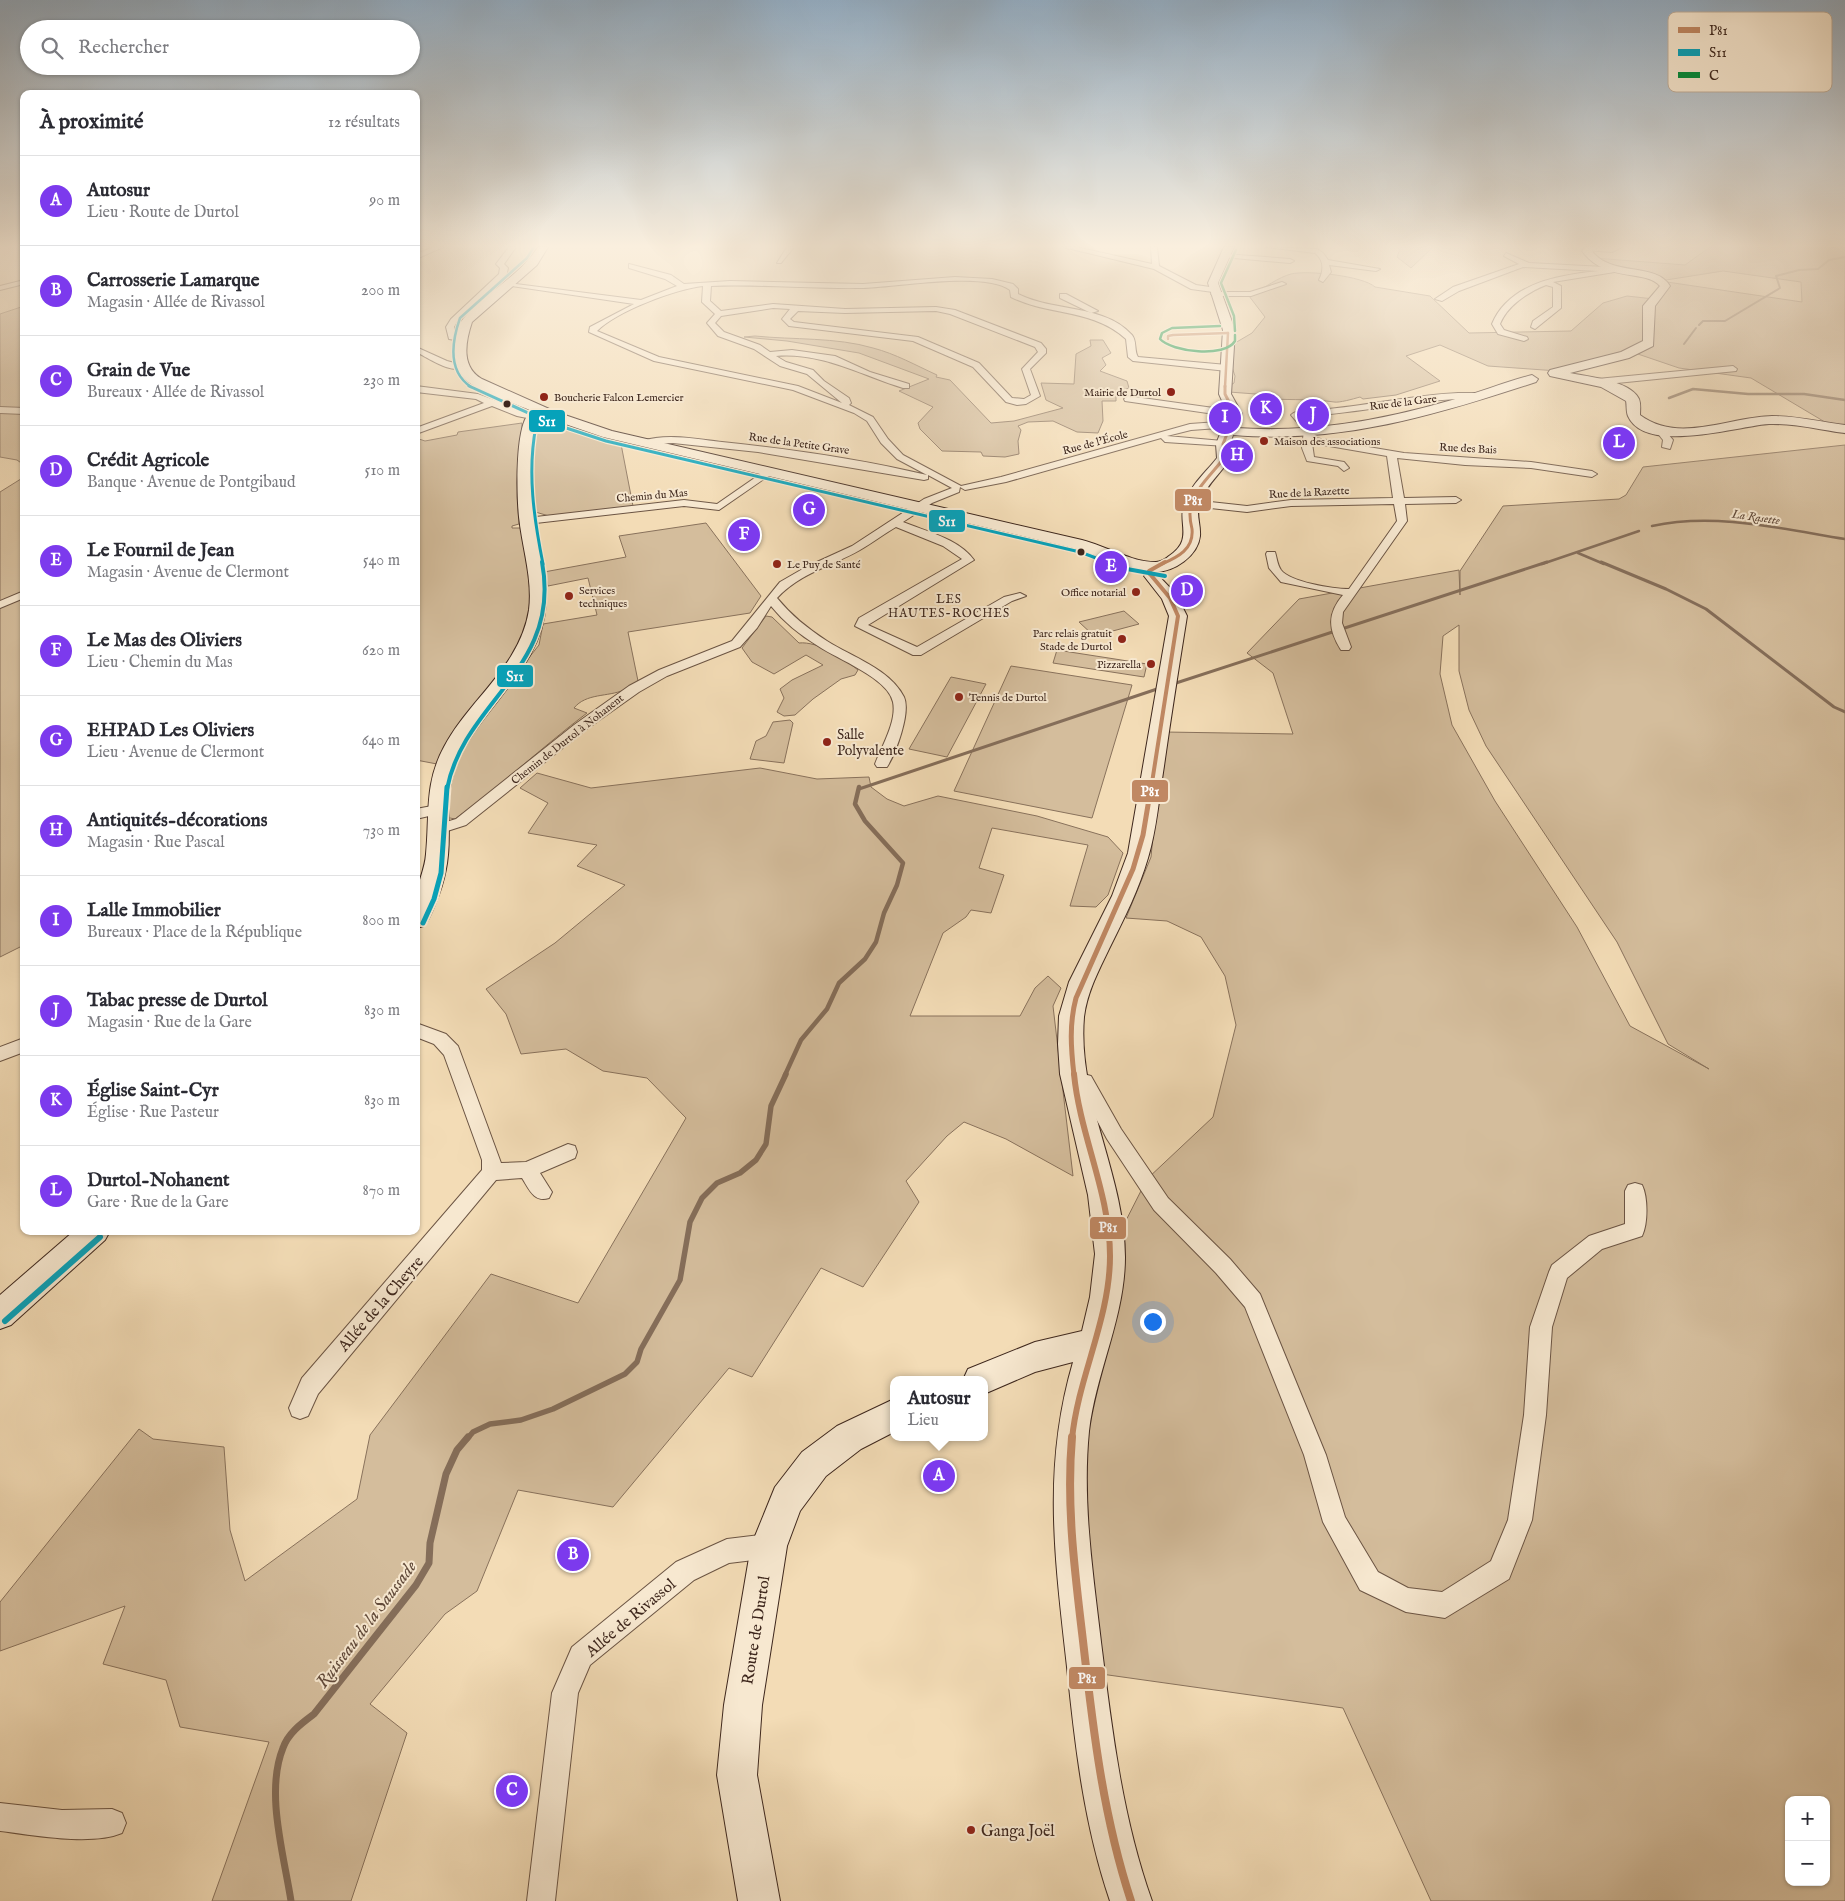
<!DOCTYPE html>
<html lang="fr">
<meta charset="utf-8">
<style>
body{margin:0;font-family:"IM FELL English",serif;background:#f2f2f3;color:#2b2b33}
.controls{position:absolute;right:15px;bottom:15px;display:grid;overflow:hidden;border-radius:10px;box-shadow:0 1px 4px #0004}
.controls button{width:45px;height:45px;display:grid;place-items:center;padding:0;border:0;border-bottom:1px solid #e1e1e2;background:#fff;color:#2b2b33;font:25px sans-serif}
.you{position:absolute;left:1152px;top:1321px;width:18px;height:18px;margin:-12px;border:4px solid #fff;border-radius:50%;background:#1a73e8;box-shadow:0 0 0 8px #1a73e833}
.badge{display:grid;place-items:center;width:32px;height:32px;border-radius:50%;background:#7c3aed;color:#fff;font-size:16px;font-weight:700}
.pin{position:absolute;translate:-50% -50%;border:2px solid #fff;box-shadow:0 1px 5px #0006}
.popup{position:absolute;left:890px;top:1376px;width:98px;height:65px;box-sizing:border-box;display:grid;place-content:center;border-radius:10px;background:#fff;filter:drop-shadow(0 1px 4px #0005);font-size:16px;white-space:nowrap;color:#7c7c81}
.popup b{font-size:19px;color:#2b2b33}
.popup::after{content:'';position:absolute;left:50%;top:100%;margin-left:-10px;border:10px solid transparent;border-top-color:#fff}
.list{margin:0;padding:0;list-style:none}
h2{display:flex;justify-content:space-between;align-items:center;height:65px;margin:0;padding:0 20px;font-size:21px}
h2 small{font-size:16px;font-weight:400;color:#7c7c81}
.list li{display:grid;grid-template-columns:32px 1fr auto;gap:15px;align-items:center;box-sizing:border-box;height:90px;padding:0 20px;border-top:1px solid #e1e1e2}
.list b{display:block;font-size:19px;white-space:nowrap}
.list p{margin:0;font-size:16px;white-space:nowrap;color:#7c7c81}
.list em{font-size:16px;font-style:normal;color:#7c7c81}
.icon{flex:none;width:28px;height:28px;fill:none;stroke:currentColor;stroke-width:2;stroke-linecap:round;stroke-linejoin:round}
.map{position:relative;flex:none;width:1845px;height:1901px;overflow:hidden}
.search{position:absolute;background:#fff;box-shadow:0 1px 4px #0004;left:20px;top:20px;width:400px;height:55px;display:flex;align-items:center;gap:12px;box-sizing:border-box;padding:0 18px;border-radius:28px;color:#7c7c81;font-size:19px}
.panel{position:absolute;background:#fff;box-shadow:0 1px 4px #0004;left:20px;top:90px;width:400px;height:1145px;border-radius:10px}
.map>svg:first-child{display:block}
.green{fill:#d4bd9c;stroke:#89725c;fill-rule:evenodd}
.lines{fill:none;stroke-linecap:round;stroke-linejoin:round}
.stream-far5{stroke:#856e5a;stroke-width:2}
.stream-far4{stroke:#856e5a;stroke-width:2.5}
.stream-far3{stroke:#856e5a;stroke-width:3}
.stream-far2{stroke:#856e5a;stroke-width:4.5}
.stream-far1{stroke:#856e5a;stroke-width:5.5}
.stream{stroke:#856e5a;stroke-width:7}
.street-casing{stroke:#6b5443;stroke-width:2}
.secondary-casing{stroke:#3e271d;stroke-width:2}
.street{fill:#f7e8d0;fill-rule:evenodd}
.secondary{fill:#f7e8d0;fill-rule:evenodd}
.bus-1-far5-casing{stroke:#f7e8d0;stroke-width:4.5}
.bus-1-far4-casing{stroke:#f7e8d0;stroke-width:5.5}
.bus-1-far3-casing{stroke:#f7e8d0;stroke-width:7}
.bus-1-far2-casing{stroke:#f7e8d0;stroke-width:9}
.bus-1-far1-casing{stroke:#f7e8d0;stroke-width:10}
.bus-1-casing{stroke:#f7e8d0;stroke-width:12}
.bus-2-far4-casing{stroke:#f7e8d0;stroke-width:4.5}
.bus-2-far3-casing{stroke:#f7e8d0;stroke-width:5.5}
.bus-2-far2-casing{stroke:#f7e8d0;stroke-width:7}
.bus-2-far1-casing{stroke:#f7e8d0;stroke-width:9}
.bus-2-casing{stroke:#f7e8d0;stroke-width:10}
.bus-3-casing{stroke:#f7e8d0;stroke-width:4.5}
.bus-1-far5{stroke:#c08863;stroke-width:2.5}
.bus-1-far4{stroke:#c08863;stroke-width:3}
.bus-1-far3{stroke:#c08863;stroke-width:4}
.bus-1-far2{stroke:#c08863;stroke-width:5}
.bus-1-far1{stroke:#c08863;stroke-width:6}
.bus-1{stroke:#c08863;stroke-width:8}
.bus-2-far4{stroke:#06a2ba;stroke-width:2.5}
.bus-2-far3{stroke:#06a2ba;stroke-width:3}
.bus-2-far2{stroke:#06a2ba;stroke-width:4}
.bus-2-far1{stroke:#06a2ba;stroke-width:5}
.bus-2{stroke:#06a2ba;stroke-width:6}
.bus-3{stroke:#008c3c;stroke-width:2.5}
.poi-dot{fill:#8f2418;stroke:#f7e8d0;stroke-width:2}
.bus-dot{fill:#3e271d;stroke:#f7e8d0;stroke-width:2}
.labels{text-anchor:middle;stroke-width:4;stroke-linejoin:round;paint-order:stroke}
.far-poi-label{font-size:11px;fill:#3e271d;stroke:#f7e8d0;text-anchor:start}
.far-street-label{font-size:11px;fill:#3e271d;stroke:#f7e8d0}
.far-water-label{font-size:12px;font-style:italic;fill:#624b3b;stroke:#f7e8d0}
.far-neighbourhood-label{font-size:12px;letter-spacing:1px;fill:#3e271d;stroke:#f7e8d0}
.poi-label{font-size:14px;fill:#3e271d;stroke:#f7e8d0;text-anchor:start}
.near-street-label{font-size:16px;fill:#3e271d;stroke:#f7e8d0}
.near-poi-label{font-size:16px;fill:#3e271d;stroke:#f7e8d0;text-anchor:start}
.near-water-label{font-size:18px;font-style:italic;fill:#624b3b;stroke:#f7e8d0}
.key{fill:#f7e8d0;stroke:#c0ae9a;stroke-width:1}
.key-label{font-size:14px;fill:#3e271d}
.line-badge{stroke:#f7e8d0;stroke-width:2}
.badge-label{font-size:14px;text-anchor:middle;font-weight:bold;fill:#fff}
</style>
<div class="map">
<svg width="1845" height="1901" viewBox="0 0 1845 1901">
<rect width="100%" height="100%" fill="#f3dcb6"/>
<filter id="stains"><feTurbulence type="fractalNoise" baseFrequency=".004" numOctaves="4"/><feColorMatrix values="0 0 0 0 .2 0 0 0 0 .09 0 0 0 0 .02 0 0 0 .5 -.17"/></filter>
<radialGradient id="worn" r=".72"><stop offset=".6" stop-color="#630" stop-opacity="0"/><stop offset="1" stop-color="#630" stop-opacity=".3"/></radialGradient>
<!-- green -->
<g class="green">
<polygon points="1401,247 1433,247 1411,268 1397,257"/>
<path d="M1710 247H1845V434L1751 378 1679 368 1629 351 1558 371 1488 366 1440 345 1406 356 1440 381 1396 395 1363 399 1360 397C1353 399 1339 403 1334 402 1315 399 1292 400 1271 399L1269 395 1229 392V386L1234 383 1235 376 1231 364 1235 343 1252 333 1265 317 1249 296 1254 295 1253 294C1264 288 1279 277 1291 274 1308 270 1363 276 1375 287L1430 296 1469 333 1571 331 1603 303 1627 296 1654 299 1666 290 1667 282 1802 302 1801 282 1723 271 1666 280 1607 266 1594 258 1685 265Z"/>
<polygon points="24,306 24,465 17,460 0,457 0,314"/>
<path d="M755 336C794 340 836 337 873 348 896 354 915 365 937 375L936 377 950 380 991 423 1014 421 1063 408 1046 400 1041 383 1074 384 1076 354 1091 346 1090 340H1103L1111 353 1102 358 1106 365 1100 371 1127 381 1129 388 1116 393V401H1102L1103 421 1098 433 1077 432 1053 421 1028 422 1018 426 1021 430 1018 441 1019 454 1005 457 983 456 981 452 942 451 920 429 918 423 933 407 899 391 929 379 859 353 787 341 744 337Z"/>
<polygon points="539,417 544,417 621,444 633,506 549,516 532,511 532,429"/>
<polygon points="522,423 519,524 512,526 512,528 521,528 533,601 518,651 437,764 416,760 416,438 425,441 457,435 458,432"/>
<path d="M1845 445V1901H1431L1343 1708 1087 1672 1068 1468 1112 1248 1147 1179 1213 1117 1236 1025 1225 976 1201 937 1167 921 1126 918 1151 857 1157 792 1165 732 1293 734 1273 673 1247 653 1299 599 1459 570 1460 595V571L1503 506 1619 499 1626 495 1643 467ZM1459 625V671L1469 710 1486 746 1617 942 1668 1044 1709 1069 1630 1026 1577 927 1495 801 1452 725 1440 674 1443 636ZM1789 1800H1826V1882H1789Z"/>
<polygon points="24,477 24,945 0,957 0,492"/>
<path d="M706 523 761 596 750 613 628 632 638 681C633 684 629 688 624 690 608 697 586 693 574 708L587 713C542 747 501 786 455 819L445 817 452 763 467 736 539 645 543 624 597 615 588 578 548 586 544 572 626 557 619 536Z"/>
<polygon points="1124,611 1139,624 1094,636 1079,622"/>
<path d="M766 616 772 617 799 643C818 641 843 658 858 670L855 675 841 679 813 699 795 715 784 716 777 712 784 698 780 689 792 680 823 665 806 655 774 674 752 662 742 648Z"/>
<polygon points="1057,650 1147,664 1144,677 1053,663"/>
<polygon points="1011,666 1132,685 1092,818 954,791"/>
<polygon points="951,677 986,684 947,757 909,749"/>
<polygon points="790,720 793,723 784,763 750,759 756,741 766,736 773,722"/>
<polygon points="760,768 817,779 869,777 871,787 887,799 904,806 938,796 1037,816 1108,837 1123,853 1108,895 1096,907 1070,906 1088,845 992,828 979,868 1004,875 991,913 971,910 966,917 943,933 910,1016 1020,1016 1035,988 1048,976 1061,988 1053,1006 1073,1176 1006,1139 964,1122 947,1136 906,1181 919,1202 863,1287 821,1268 752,1377 729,1368 613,1507 518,1490 477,1591 445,1614 370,1704 407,1733 351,1901 212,1901 269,1742 180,1727 166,1680 103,1664 125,1606 0,1651 0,1602 139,1429 153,1439 224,1447 230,1530 245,1581 357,1499 370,1435 491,1274 578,1303 686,1118 647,1078 603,1071 566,1049 521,1054 506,1014 486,989 555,943 625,885 577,866 597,845 528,833 548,803 520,788 537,773 591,788"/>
</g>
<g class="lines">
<!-- stream-far5 -->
<g class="stream-far5">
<polyline points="1699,325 1703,321 1725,321 1780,288 1776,276 1799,270 1818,269 1829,260 1845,257"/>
<polyline points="1684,344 1696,328"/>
</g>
<!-- stream-far4 -->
<g class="stream-far4">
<polyline points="1669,398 1693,389 1748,394 1804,394 1845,400"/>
<path d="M1652 526C1715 512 1783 529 1845 539"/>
<polyline points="1578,553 1604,564"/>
<polyline points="1542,564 1639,531"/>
</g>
<!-- stream-far3 -->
<g class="stream-far3">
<polyline points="1601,562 1666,589 1706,609 1834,707 1845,712"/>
<polyline points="1173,684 1547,562"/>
<polyline points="859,789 1160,688"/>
</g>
<!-- stream-far2 -->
<polyline class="stream-far2" points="785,1075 801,1040 827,1009 839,983 865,959 876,942 884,913 897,885 903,863 865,821 855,804 859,787"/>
<!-- stream-far1 -->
<polyline class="stream-far1" points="467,1439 473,1432 490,1424 521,1420 553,1409 625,1374 637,1362 641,1349 680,1280 690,1222 702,1198 717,1183 740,1173 756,1160 766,1144 771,1106 786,1074"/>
<!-- stream -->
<path class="stream" d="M291 1901C284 1855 265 1792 283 1748 288 1733 302 1723 314 1714L416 1585 429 1563 430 1543 446 1474 457 1450 468 1437"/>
<defs>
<g id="street">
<polygon points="434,247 443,247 416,259 416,254"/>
<polygon points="509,247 516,247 504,264 508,268 506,277 458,320 454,327 456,335 465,339 461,341 449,339 446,327 451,319 499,274 500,268 496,264"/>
<polygon points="787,247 794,247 781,263 777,263"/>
<polygon points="1063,247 1076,247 1152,264 1151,247 1157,247 1159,266 1196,285 1217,288 1216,292 1250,292 1282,282 1286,284 1251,296 1215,296 1211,294 1213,292 1191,289 1154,269"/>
<path d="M1265 247 1317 249 1323 253 1328 260 1380 269 1376 271 1329 265 1331 272 1323 282 1319 280C1324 270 1324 260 1315 253Z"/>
<polygon points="1587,247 1622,247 1612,252 1586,250"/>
<path d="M1506 253 1529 263 1623 268 1627 270 1553 282 1561 286V308L1535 329 1531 327 1533 321 1553 307V287L1546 285C1528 292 1507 306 1500 324L1504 330 1527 337 1528 339 1524 341 1498 334 1492 324C1509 283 1559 275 1598 271L1523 267 1459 291 1442 301 1435 299 1453 287 1519 264 1504 256Z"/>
<polygon points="1225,254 1290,259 1294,261 1290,263 1223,257"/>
<path d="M629 264 671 275 684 284 730 281 863 284 955 277 992 279 1013 284 1018 289V294C1053 312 1105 304 1132 335 1137 341 1134 351 1138 357L1227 365 1231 368 1227 371 1133 361 1128 357 1126 339C1094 309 1049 316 1011 297L1010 290C984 271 897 287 863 288 812 289 762 284 711 286L710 301 721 311 773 304 845 309 936 307 955 310 1041 343 1046 349V353L1030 369 1040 396 1026 404 1017 405 1006 402 973 367 913 341 789 326 782 319 790 309 773 308 721 316 715 323 724 332 760 345 770 352 792 350 835 356 870 372 909 384V388H903C861 375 821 352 776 356L786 362 813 370 824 381 849 398 851 403 849 405 873 417 888 439 903 455 961 486 1001 477 1190 424 1232 421 1237 424 1232 427 1191 430 1167 436 1223 441 1226 442V446L1165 442 1161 438 1006 482 965 490 960 487 959 492 932 503 903 522C927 532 958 538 974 560L868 625 917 647 1004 597 1020 593 1026 596 1012 601 921 655H913L855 626 859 618 962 559 943 546 896 527C884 534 872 543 860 550 832 566 800 573 777 598 791 615 808 629 827 641 852 657 890 669 904 697 911 712 896 753 887 767H877L875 764C882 746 897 721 893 702 888 678 837 659 818 646 800 635 784 622 771 606L757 628 740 647 667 676 639 692 584 731 466 825 438 834 433 832 431 829 433 826 456 819 574 725 629 686 659 670 732 641 780 582 806 567 852 546 924 499 952 488 928 475V479L924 480 758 452 673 443 642 445V441C667 433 695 439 722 442 790 449 860 459 927 475L897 459 881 443 867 421 854 413 793 390 654 361 589 332 590 327 634 304 504 285 508 283 641 300 677 286 665 279 629 268ZM703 286 702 302 715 314 707 323 718 336 754 349 780 366 807 374 842 403 798 386 659 357 597 331C617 311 676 289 703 286ZM798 311 845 313 936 311 950 314 1035 347 1038 352 1022 369 1031 395 1024 399 1012 398 979 363 918 337 794 322 790 319Z"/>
<polygon points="24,280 24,284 0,290 0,286"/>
<polygon points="1060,294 1066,294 1098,311 1091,313 1060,298"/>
<path d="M416 347 447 361 466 366C453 376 429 358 416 352Z"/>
<polygon points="1733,366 1737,369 1736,371 1597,385 1593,382 1597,379"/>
<polygon points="416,386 478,394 537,416 532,419 517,416 492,406 416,434 416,428 484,403 476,399 416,392"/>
<path d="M1458 393H1481L1485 396 1481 399C1420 397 1362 414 1301 416L1314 430 1315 438 1404 453 1531 462 1592 471 1597 474 1592 477 1531 468 1465 465 1397 458 1404 498 1456 497 1461 500 1456 503 1405 504 1407 521 1343 612 1342 623 1351 647 1349 650H1341C1328 629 1327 614 1343 595L1281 582 1269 568 1266 554 1267 552H1275C1277 558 1277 564 1281 570 1290 582 1333 589 1349 589L1397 521 1394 504 1291 506 1247 512 1192 506 1187 503 1192 500 1247 506 1291 500 1393 498 1387 456 1312 443 1314 457 1344 462 1349 468 1344 471 1338 466 1307 461 1302 448 1304 430 1291 415C1299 407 1317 410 1328 409 1372 405 1414 395 1458 393Z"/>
<polygon points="1128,396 1235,411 1240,414 1235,417 1125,401 1124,399"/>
<polygon points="0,407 24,408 24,414 0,413"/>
<polygon points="1657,428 1663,428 1673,440 1670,449 1662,447 1663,440 1655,430"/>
<polygon points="766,470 774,472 719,510 684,506 527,524 522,521 527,518 684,500 717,504"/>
<polygon points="24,591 24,598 0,608 0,601"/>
<polygon points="437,805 442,807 444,810 442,813 416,819 416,809"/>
<path d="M416 1023 446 1034 458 1046 501 1163 526 1162 568 1144 575 1146 577 1152 575 1158 540 1173 552 1192 549 1198C534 1203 529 1189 522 1178L496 1180 318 1394 308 1416 300 1419 292 1416 289 1408 302 1378 482 1170V1160L444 1055 434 1044 416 1037Z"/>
<polygon points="24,1038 24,1052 0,1061 0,1047"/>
<path d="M1076 1072 1091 1076 1121 1129 1168 1198 1230 1259 1260 1294 1326 1455 1345 1517 1378 1572 1408 1588 1442 1592 1491 1561 1508 1520 1524 1415 1530 1327 1549 1272 1552 1265 1589 1236 1625 1224V1191L1628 1185 1635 1183 1642 1185C1648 1197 1648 1224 1642 1236L1602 1249 1567 1278 1552 1327 1546 1415 1532 1520 1509 1579 1445 1618 1406 1612 1360 1590 1323 1522 1304 1455 1245 1307 1216 1273 1154 1210 1107 1139 1079 1087 1070 1084 1067 1079 1070 1074Z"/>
<polygon points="769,1534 778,1537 781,1546 778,1555 769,1558 729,1563 694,1580 590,1665 578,1693 555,1901 527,1901 552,1693 572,1647 676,1562 727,1539"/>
<path d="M0 1803 62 1810 112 1809 122 1813 126 1823 122 1833C91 1846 33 1835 0 1831Z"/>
</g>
<g id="secondary">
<path d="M538 247H548L537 265 472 322C465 343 461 367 482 379L556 412 612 431 1082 540C1106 546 1130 562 1156 562 1160 562 1166 559 1169 556 1195 539 1176 522 1185 501 1192 484 1206 472 1217 458L1216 444 1228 414 1219 394 1223 330 1208 283 1224 247H1234L1218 283 1235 330 1231 394 1242 414 1236 428C1310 433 1380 421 1452 400 1478 393 1505 382 1532 375L1538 379 1536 382C1436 415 1341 444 1233 435L1230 444 1231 458C1221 473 1206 485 1200 502 1195 513 1201 524 1200 536 1198 556 1174 572 1155 572L1176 594 1187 616C1179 666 1171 716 1164 766 1159 797 1157 828 1148 858 1139 889 1124 919 1109 949 1099 970 1087 992 1084 1017 1077 1100 1125 1175 1125 1257 1125 1317 1096 1372 1089 1431 1082 1502 1093 1573 1101 1642 1112 1730 1122 1817 1152 1901H1110C1084 1825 1075 1746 1067 1667 1055 1559 1042 1468 1073 1362L1035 1372 984 1394V1380H963L968 1369 1035 1342 1082 1331 1090 1297 1095 1254 1088 1195 1060 1074 1058 1044 1059 1016 1069 982 1112 896 1128 853 1169 616 1162 599 1144 576 1151 571 1123 565 1077 549 603 437 542 416C528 423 532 498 534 515 537 544 547 572 546 601 544 668 479 707 456 765 444 794 451 825 448 855 446 878 438 900 428 920L424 926 416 928C416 917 414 905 416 894 419 880 425 868 426 854 430 814 424 784 444 747 469 699 520 667 529 610 533 579 522 547 519 517 517 497 514 420 532 411 511 402 486 395 468 382 450 369 449 336 463 319 485 292 519 277 538 247Z"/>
<path d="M1585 247H1595L1592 251C1611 277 1656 262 1670 286L1655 306 1653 346 1629 358 1570 373C1588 377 1630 380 1639 399 1641 404 1640 410 1640 415 1679 444 1728 417 1772 416 1796 416 1821 422 1845 425V433C1820 430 1795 423 1769 424 1738 426 1645 455 1628 416 1626 411 1627 405 1626 401L1601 387 1550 376 1548 373 1550 370 1621 352 1643 341V306L1660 286C1646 269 1605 283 1582 251Z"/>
<polygon points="74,1231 110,1231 105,1240 11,1325 0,1329 0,1295"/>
<polygon points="894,1399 894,1432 861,1449 826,1476 800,1511 787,1546 762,1705 757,1775 780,1901 738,1901 717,1775 724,1705 751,1546 775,1487 802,1452 837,1426"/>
</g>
</defs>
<!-- street casing -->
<use href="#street" class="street-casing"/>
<!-- secondary casing -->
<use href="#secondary" class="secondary-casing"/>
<!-- street -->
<use href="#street" class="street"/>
<!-- secondary -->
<use href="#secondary" class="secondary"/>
<defs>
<g id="bus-1-far5">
<polyline points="1168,339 1168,336 1173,335 1228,333"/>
<polyline points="1225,387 1228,333"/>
</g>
<g id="bus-1-far4">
<polyline points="1225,386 1225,394 1235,414"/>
<path d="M1162 564C1178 557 1194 549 1192 529 1190 521 1189 513 1191 506 1196 487 1213 473 1224 458L1223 444 1235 414"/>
</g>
<g id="bus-1-far3">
<polyline points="1150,574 1149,571 1165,562"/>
<polyline points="1150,574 1170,598 1178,616 1151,789"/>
</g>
<path id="bus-1-far2" d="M1074 1075C1071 1049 1069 1024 1076 998L1133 869 1143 835 1151 787"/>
<path id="bus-1-far1" d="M1072 1439C1078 1377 1110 1319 1110 1256 1110 1193 1080 1136 1074 1074"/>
<path id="bus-1" d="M1072 1437C1066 1506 1075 1573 1083 1641 1093 1729 1103 1816 1131 1901"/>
<path id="bus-2-far4" d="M471 387C447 371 452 341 460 318L527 258 534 247"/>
<g id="bus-2-far3">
<polyline points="469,386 548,422 606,441 1080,552 1112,564"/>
<path d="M543 564C534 519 527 472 536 426L538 421 545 418"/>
</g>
<g id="bus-2-far2">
<polyline points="1109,562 1127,569 1165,576"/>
<path d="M447 789C464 700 562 669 542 562"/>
</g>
<polyline id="bus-2-far1" points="423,923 434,899 441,873 447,787"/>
<polyline id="bus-2" points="5,1321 100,1237"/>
<g id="bus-3">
<path d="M1220 326 1172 328 1162 333 1160 339C1172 352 1225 358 1235 341V335"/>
<polyline points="1235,331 1234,316 1221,283 1236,250"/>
</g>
</defs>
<!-- bus-1-far5 casing -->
<use href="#bus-1-far5" class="bus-1-far5-casing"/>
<!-- bus-1-far4 casing -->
<use href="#bus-1-far4" class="bus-1-far4-casing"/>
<!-- bus-1-far3 casing -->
<use href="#bus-1-far3" class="bus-1-far3-casing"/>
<!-- bus-1-far2 casing -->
<use href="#bus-1-far2" class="bus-1-far2-casing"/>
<!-- bus-1-far1 casing -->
<use href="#bus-1-far1" class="bus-1-far1-casing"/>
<!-- bus-1 casing -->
<use href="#bus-1" class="bus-1-casing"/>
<!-- bus-2-far4 casing -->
<use href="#bus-2-far4" class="bus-2-far4-casing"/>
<!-- bus-2-far3 casing -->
<use href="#bus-2-far3" class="bus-2-far3-casing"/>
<!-- bus-2-far2 casing -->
<use href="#bus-2-far2" class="bus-2-far2-casing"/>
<!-- bus-2-far1 casing -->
<use href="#bus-2-far1" class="bus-2-far1-casing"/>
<!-- bus-2 casing -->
<use href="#bus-2" class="bus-2-casing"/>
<!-- bus-3 casing -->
<use href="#bus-3" class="bus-3-casing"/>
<!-- bus-1-far5 -->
<use href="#bus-1-far5" class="bus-1-far5"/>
<!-- bus-1-far4 -->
<use href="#bus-1-far4" class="bus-1-far4"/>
<!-- bus-1-far3 -->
<use href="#bus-1-far3" class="bus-1-far3"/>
<!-- bus-1-far2 -->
<use href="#bus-1-far2" class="bus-1-far2"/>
<!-- bus-1-far1 -->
<use href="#bus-1-far1" class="bus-1-far1"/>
<!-- bus-1 -->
<use href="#bus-1" class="bus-1"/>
<!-- bus-2-far4 -->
<use href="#bus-2-far4" class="bus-2-far4"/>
<!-- bus-2-far3 -->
<use href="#bus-2-far3" class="bus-2-far3"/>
<!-- bus-2-far2 -->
<use href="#bus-2-far2" class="bus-2-far2"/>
<!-- bus-2-far1 -->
<use href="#bus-2-far1" class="bus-2-far1"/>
<!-- bus-2 -->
<use href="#bus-2" class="bus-2"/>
<!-- bus-3 -->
<use href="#bus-3" class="bus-3"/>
</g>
<!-- sky -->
<linearGradient id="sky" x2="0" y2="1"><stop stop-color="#93abbf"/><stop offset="0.48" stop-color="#faefde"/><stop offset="1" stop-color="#faefde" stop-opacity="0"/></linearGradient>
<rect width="1845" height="513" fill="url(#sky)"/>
<!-- markers -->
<g class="poi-dot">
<circle cx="1171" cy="392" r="5"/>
<circle cx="544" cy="397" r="5"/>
<circle cx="1264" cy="441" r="5"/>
<circle cx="777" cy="564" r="5"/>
<circle cx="1136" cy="592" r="5"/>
<circle cx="569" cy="596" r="5"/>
<circle cx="1122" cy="639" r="5"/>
<circle cx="1151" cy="664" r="5"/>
<circle cx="959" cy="697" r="5"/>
<circle cx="827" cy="742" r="5"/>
<circle cx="971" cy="1830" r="5"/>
</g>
<g class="bus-dot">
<circle cx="507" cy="404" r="4.5"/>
<circle cx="1081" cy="552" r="4.5"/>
</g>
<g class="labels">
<!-- far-poi labels -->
<g class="far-poi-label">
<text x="1161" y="396" text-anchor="end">Mairie de Durtol</text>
<text x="554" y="401">Boucherie Falcon Lemercier</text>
<text x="1274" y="445">Maison des associations</text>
<text x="787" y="568">Le Puy de Santé</text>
<text x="579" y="594">Services<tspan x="579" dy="13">techniques</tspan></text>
<text x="1126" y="596" text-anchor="end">Office notarial</text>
<text x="1112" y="637" text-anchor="end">Parc relais gratuit<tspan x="1112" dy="13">Stade de Durtol</tspan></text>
<text x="1141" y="668" text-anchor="end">Pizzarella</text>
<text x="969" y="701">Tennis de Durtol</text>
</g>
<!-- far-street labels -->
<g class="far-street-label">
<text transform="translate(1403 402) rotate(-7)" y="4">Rue de la Gare</text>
<text transform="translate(1095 442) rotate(-15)" y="4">Rue de l'École</text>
<text transform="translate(799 443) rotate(8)" y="4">Rue de la Petite Grave</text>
<text transform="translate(1468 448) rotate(3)" y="4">Rue des Bais</text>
<text transform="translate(1309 492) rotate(-3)" y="4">Rue de la Razette</text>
<text transform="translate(652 495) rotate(-5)" y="4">Chemin du Mas</text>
<text transform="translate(567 739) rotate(-38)" y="4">Chemin de Durtol à Nohanent</text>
</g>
<!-- far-water labels -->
<g class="far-water-label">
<text transform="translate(1756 517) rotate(8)" y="4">La Rasette</text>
</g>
<!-- far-neighbourhood labels -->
<g class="far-neighbourhood-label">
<text x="949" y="603">LES<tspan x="949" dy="14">HAUTES-ROCHES</tspan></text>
</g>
<!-- poi labels -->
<g class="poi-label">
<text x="837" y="739">Salle<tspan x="837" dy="16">Polyvalente</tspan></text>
</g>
<!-- near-street labels -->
<g class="near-street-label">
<text transform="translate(380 1303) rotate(-49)" y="6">Allée de la Cheyre</text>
<text transform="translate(630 1617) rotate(-40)" y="6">Allée de Rivassol</text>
<text transform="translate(755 1630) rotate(-81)" y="6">Route de Durtol</text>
</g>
<!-- near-poi labels -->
<g class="near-poi-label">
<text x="981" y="1836">Ganga Joël</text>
</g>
<!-- near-water labels -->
<g class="near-water-label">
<text transform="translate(366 1624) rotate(-53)" y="6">Ruisseau de la Saussade</text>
</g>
</g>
<!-- legend -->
<rect x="1668" y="12" width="164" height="80" rx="8" class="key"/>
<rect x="1678" y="27" width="22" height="6" fill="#c08863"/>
<rect x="1678" y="49" width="22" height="7" fill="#06a2ba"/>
<rect x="1678" y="72" width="22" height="6" fill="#008c3c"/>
<g class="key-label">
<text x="1709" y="35">P81</text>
<text x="1709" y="57">S11</text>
<text x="1709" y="80">C</text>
</g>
<g class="line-badge">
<rect x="528" y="409" width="38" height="24" rx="5" fill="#06a2ba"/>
<rect x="1174" y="488" width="38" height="24" rx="5" fill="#c08863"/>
<rect x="928" y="509" width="38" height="24" rx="5" fill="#06a2ba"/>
<rect x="496" y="664" width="38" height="24" rx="5" fill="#06a2ba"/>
<rect x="1131" y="779" width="38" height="24" rx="5" fill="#c08863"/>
<rect x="1089" y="1216" width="38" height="24" rx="5" fill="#c08863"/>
<rect x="1068" y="1666" width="38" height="24" rx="5" fill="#c08863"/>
</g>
<g class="badge-label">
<text x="547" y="426">S11</text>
<text x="1193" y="505">P81</text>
<text x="947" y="526">S11</text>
<text x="515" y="681">S11</text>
<text x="1150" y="796">P81</text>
<text x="1108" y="1232">P81</text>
<text x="1087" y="1683">P81</text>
</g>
<rect width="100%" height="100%" filter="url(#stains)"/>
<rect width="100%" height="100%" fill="url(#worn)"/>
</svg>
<div class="controls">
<button>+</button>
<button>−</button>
</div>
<div class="you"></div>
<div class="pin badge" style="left:939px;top:1476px">A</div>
<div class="popup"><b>Autosur</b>Lieu</div>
<div class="pin badge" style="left:573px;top:1555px">B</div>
<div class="pin badge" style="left:512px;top:1791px">C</div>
<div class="pin badge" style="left:1187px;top:591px">D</div>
<div class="pin badge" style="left:1111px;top:567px">E</div>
<div class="pin badge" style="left:744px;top:535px">F</div>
<div class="pin badge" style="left:809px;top:510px">G</div>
<div class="pin badge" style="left:1237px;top:456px">H</div>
<div class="pin badge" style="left:1225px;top:418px">I</div>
<div class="pin badge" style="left:1313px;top:415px">J</div>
<div class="pin badge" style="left:1266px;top:409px">K</div>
<div class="pin badge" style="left:1619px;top:443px">L</div>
<div class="search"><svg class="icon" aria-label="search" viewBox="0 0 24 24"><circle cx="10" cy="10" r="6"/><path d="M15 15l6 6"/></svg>Rechercher</div>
<section class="panel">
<h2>À proximité<small>12 résultats</small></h2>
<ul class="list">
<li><span class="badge">A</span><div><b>Autosur</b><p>Lieu · Route de Durtol</p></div><em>90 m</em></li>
<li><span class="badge">B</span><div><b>Carrosserie Lamarque</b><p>Magasin · Allée de Rivassol</p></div><em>200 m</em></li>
<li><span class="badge">C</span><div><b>Grain de Vue</b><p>Bureaux · Allée de Rivassol</p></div><em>230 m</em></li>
<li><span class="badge">D</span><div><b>Crédit Agricole</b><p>Banque · Avenue de Pontgibaud</p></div><em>510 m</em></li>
<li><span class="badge">E</span><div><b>Le Fournil de Jean</b><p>Magasin · Avenue de Clermont</p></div><em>540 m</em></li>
<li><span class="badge">F</span><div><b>Le Mas des Oliviers</b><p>Lieu · Chemin du Mas</p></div><em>620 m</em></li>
<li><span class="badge">G</span><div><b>EHPAD Les Oliviers</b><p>Lieu · Avenue de Clermont</p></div><em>640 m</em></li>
<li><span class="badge">H</span><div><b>Antiquités-décorations</b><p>Magasin · Rue Pascal</p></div><em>730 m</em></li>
<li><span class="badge">I</span><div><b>Lalle Immobilier</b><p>Bureaux · Place de la République</p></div><em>800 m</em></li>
<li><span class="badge">J</span><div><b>Tabac presse de Durtol</b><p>Magasin · Rue de la Gare</p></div><em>830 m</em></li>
<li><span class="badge">K</span><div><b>Église Saint-Cyr</b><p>Église · Rue Pasteur</p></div><em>830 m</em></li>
<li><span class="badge">L</span><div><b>Durtol-Nohanent</b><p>Gare · Rue de la Gare</p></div><em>870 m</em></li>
</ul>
</section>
</div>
